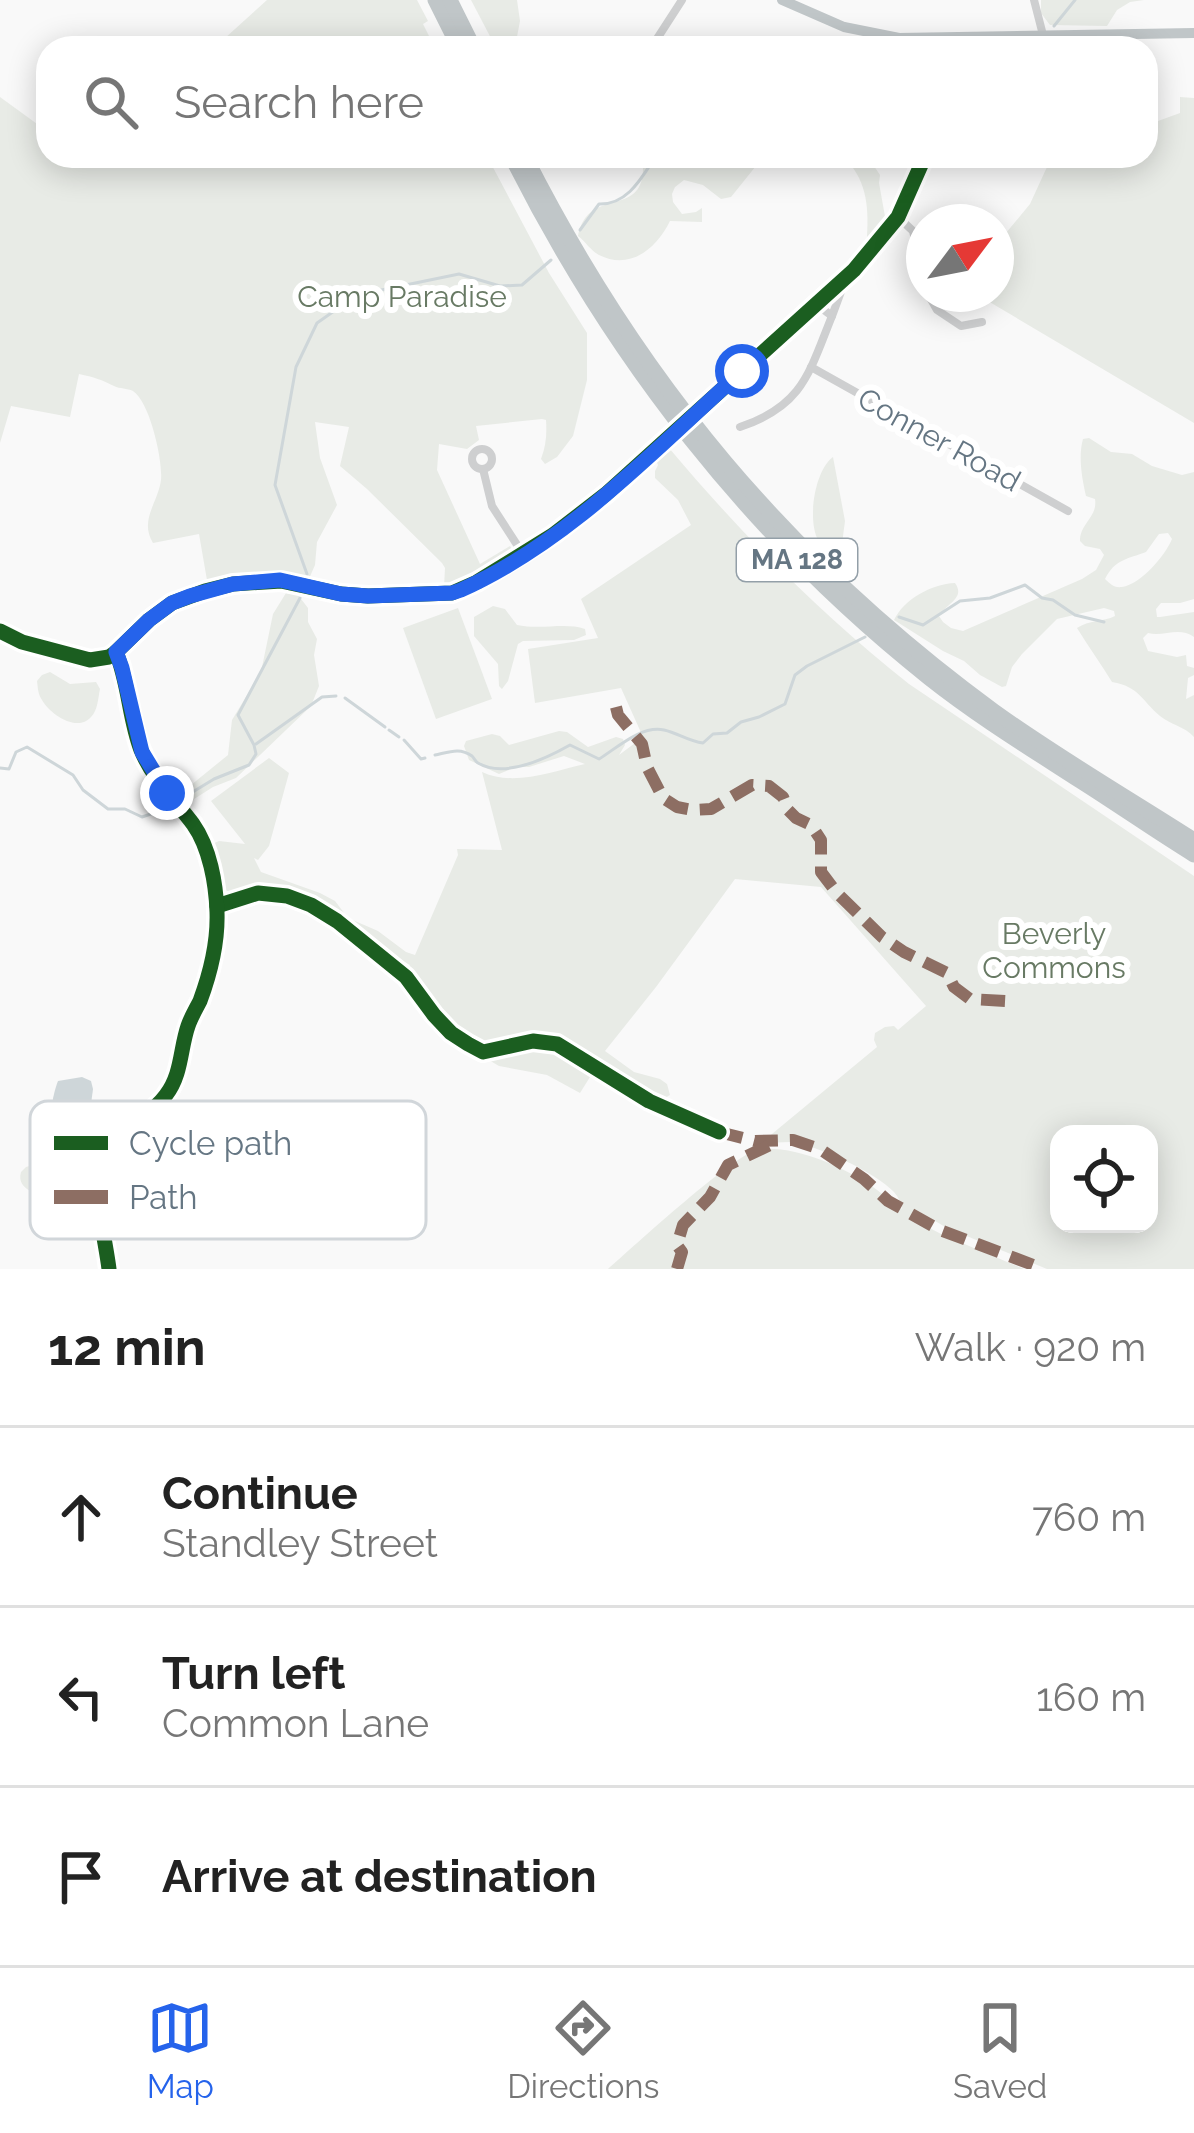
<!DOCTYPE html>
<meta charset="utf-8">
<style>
body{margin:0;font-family:Raleway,sans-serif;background:#f6f6f6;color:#222}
.controls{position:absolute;right:36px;bottom:36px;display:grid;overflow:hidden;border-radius:24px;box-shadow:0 6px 30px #0003}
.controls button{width:108px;height:108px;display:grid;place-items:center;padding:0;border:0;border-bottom:3px solid #e0e0e0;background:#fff;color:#222;font:60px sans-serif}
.compass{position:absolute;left:906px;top:204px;width:108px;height:108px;border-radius:50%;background:#fff;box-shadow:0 6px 30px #0003;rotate:58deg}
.stop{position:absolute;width:36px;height:36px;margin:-27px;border:9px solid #2563eb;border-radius:50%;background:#fff}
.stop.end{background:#2563eb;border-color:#fff;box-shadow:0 3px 12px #0008}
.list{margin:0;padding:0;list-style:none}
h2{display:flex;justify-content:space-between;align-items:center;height:156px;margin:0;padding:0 48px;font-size:51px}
h2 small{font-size:39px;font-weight:400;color:#767676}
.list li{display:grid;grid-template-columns:78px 1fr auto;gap:36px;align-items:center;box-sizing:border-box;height:180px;padding:0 48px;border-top:3px solid #e0e0e0}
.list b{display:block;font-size:45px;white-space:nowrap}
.list p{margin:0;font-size:39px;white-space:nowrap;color:#767676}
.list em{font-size:39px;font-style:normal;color:#767676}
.icon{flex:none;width:66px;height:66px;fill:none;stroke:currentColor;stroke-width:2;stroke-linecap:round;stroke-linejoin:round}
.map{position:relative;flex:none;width:1194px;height:1269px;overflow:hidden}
.search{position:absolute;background:#fff;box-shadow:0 6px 30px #0003;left:36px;right:36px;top:36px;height:132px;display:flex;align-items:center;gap:30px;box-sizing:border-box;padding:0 42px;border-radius:36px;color:#767676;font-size:45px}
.sheet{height:696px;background:#fff}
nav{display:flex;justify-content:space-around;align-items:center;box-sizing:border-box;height:168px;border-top:3px solid #e0e0e0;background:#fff;font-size:33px;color:#767676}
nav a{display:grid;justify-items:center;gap:6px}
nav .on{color:#2563eb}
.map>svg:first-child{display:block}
.green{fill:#e8ebe6;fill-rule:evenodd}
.water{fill:#ced6d9}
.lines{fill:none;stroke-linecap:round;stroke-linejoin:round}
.stream{stroke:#ced6d9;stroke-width:3}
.street{stroke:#cecfd0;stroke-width:8}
.secondary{stroke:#c0c6c8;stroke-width:10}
.highway{stroke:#c0c6c8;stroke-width:15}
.quiet{stroke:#8d6e63;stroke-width:12;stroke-dasharray:24 12;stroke-linecap:butt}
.cycleway-casing{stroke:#fff;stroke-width:22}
.cycleway{stroke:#1b5e20;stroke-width:15}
.route{stroke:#2563eb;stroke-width:15}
.labels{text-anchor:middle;stroke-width:12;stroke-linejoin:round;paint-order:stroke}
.shield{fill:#fff;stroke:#939fa8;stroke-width:3}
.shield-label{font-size:27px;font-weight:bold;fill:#657683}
.park-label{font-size:30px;fill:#687a64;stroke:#fff}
.street-label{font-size:30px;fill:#657683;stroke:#fff}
.key{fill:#fff;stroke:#d1d6da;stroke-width:3}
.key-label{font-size:33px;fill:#657683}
</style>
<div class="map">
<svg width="1194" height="1269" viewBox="0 0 1194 1269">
<rect width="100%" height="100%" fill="#f9f9f9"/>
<!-- green -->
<g class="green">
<polygon points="267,0 417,0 428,21 423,24 435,48 214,48"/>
<polygon points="471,0 517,0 520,21 516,42 501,46 493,42"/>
<polygon points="1041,0 1144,0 1130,2 1117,10 1107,26 1050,25 1041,13"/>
<path d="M0 97 44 129 48 127V156H487L549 273 587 333V380L573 436 557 457 545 464 541 459C546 446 547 434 546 420L542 419 476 426 479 440 467 449 439 444 437 470 480 564 510 546 513 551C498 570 468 584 444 587L445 568 442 563 367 489 340 466 349 427 315 422 320 458 337 505 317 542 315 565 308 581 208 586 199 534 153 543C139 520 158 503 161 480 163 461 150 402 133 391 127 388 120 389 114 386 102 380 94 377 79 374L70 417 11 406 0 443Z"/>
<polygon points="1180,97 1194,98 1194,423 976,294 996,294 996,245 1030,204 1052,156 1146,156 1146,121 1158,121 1180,113"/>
<path d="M643 156H764L731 197 721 199 703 185 684 180 675 187 672 194 673 202 682 214 696 212 702 208V222L670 221C657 248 630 271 599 255 590 250 586 242 578 236 587 193 625 211 639 187 644 178 643 166 643 156Z"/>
<path d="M842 156H879L875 159 874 166 880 175 879 183 886 222 877 234 868 240 867 236C869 205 866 177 842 156Z"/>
<path d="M1089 438 1111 452 1132 454 1152 466 1182 475 1194 472V599L1180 603H1161L1156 609 1157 617H1160L1194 612V637C1179 626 1164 637 1148 633L1143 638 1148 651 1177 657 1186 655 1187 666 1194 668V675L1188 678 1186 699 1194 695V737C1184 726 1171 725 1160 716 1141 700 1140 687 1112 682 1101 664 1088 646 1077 628 1089 620 1103 622 1115 616L1114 611 1104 608 1057 619 1022 654 1012 667 1006 686 1002 687 980 675 964 661 943 651 894 620C904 599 932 584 955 583 966 598 946 604 939 616L943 622 951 628 963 631 1082 579 1096 570 1104 555 1100 549 1085 546 1080 541C1080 523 1098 517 1095 499L1086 496C1082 478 1078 457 1083 439ZM1168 533 1172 539C1165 556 1141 584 1122 587 1113 588 1111 584 1105 579 1115 559 1128 559 1146 552L1159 534Z"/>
<path d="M669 448C743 536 820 613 909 684L1194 876V1269H1047L947 1228 918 1211V1222L943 1235 1024 1269H608C632 1248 737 1151 760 1149 797 1146 842 1166 873 1187 883 1194 892 1203 902 1209 900 1201 899 1198 894 1192 875 1172 817 1145 790 1142 781 1142 770 1143 761 1143L877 1047 874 1040 875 1033 885 1027 894 1026 898 1030 926 1006 821 887 735 879 656 987 605 1051 634 1072 660 1079 667 1084 670 1095 660 1101 595 1069 580 1093 547 1075 499 1066 460 1043 408 971 410 965 367 941 321 905 277 893 267 887 233 893 223 889 218 882 208 846 219 841 245 844 211 801 269 758 289 773 269 846 258 860 254 858 261 872 320 893 335 901 348 918 378 931 406 952 415 955 458 855 457 849 502 850 482 772C514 787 553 771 585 764L564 756 529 767H516L499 774 469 760 464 746 466 741 492 734 500 736 509 745 559 731 567 732 588 747 616 737 623 739 625 745 619 755 643 737 621 688 535 703 528 649 598 638 581 599 691 525 678 500 655 478V471L658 465 656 460ZM1059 1134H1149V1224H1059Z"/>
<path d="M833 457 845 521 840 559 837 562C831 555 822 547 818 540 807 519 815 470 833 457Z"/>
<polygon points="286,593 298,595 308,608 308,622 317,639 314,655 319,686 311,706 236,778 213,787 191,801 180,805 175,798 228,755 232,720 261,672 273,614"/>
<path d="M493 606 505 609 517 625C541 630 566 622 585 629L586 635 574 640 523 641 518 644 508 681 502 689 499 686 498 664 474 636V617Z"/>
<polygon points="458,608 492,699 436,719 403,628"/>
<path d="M50 672 70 684 96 682 100 689C98 698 98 710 91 717 77 733 50 714 42 700 38 694 38 689 37 681L42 675Z"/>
<path d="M62 1157C84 1164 88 1181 88 1203L78 1209 75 1205 73 1180 59 1176 32 1192C24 1188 18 1182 21 1172L26 1167Z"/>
</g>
<!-- water -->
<path class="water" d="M82 1077 91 1081 93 1089 88 1127 66 1134H56C48 1119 52 1097 58 1081Z"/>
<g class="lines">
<!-- stream -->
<g class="stream">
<polyline points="1054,26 1075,0"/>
<polyline points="964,47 978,45 1008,48"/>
<polyline points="1011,48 1045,43"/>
<path d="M580 230 599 204C628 205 642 177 656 156"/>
<polyline points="307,574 275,485 296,367 317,323 357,295 459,274 500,286 522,285 551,260"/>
<polyline points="899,617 923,625 960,601 990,598 1025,585 1042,598 1053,600 1075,615 1104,622"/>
<polyline points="345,698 385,727"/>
<polyline points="389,730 399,737"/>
<polyline points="404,740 421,759 425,758"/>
<polyline points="256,744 322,697 336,696"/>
<path d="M435 755C449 752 460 747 472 756 474 758 476 762 478 763 505 779 547 758 570 745L599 759C617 748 641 725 664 730 678 733 688 741 703 743L713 734 727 733 741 722 759 717 785 704 795 675 807 666 865 637"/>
<polyline points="0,768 9,769 16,752 27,747 73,775 83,790 108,809 125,809 142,817 171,807"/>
<polyline points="178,801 214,779 249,765 256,754 254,745 238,715 300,598"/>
</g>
<!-- street -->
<g class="street">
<polyline points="1034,0 1043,35"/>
<polyline points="651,48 682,0"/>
<polyline points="1118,48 1133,34"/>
<polyline points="898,217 913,231 924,279"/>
<polyline points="928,294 937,310 961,326 982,322"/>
<polyline points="832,316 846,278"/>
<polyline points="811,367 1068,511"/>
<path d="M740 427C803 406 809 373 832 316L816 304"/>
<circle cx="482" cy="459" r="10"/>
<polyline points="483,469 492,506 523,554"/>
<polyline points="217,906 258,893 287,896 311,905 337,921 406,977 434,1015 451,1033 468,1044 483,1052 533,1041 557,1044 649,1101 719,1132"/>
</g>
<!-- secondary -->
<g class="secondary">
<polyline points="782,0 844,27 899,38 1194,33"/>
<polyline points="0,631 22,642 90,660 109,657 116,652 149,620 172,603 205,591 233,584 281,581 341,594 368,596 452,593 477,582 553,535 606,494 854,270 898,217 925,156"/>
<path d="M109 1269C105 1236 92 1193 104 1160 115 1130 149 1119 166 1095 182 1074 180 1049 188 1026 191 1017 196 1009 200 1001 210 974 218 941 217 912 216 884 210 848 193 824 175 800 153 779 141 750 129 719 129 684 116 652"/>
</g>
<!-- highway -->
<g class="highway">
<polyline points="435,0 459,48"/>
<polyline points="450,0 474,48"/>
<path d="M511 156C612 358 751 537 929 678 977 716 1029 748 1080 781 1118 805 1155 831 1194 855"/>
<path d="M525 156C640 383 788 560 994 711 1058 757 1127 797 1194 840"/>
</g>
<!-- quiet -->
<g class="quiet">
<polyline points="616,707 618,715 642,744 647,767 663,798 677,807 693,810 711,809 752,785 769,786 783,797 788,810 796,818 811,825 821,840 821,872 837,893 882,937 904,952 947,973 954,987 970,999 1006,1001"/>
<polyline points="719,1132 755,1141 793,1140 820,1149 864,1179 888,1201 940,1230 1044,1269"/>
<polyline points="677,1269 682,1252 677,1245 683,1225 710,1197 728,1165 774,1143"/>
</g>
<defs>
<g id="cycleway">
<polyline points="0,631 22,642 90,660 109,657 116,652 149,620 172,603 205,591 233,584 281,581 341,594 368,596 452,593 477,582 553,535 606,494 854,270 898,217 925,156"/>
<polyline points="217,906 258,893 287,896 311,905 337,921 406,977 434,1015 451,1033 468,1044 483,1052 533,1041 557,1044 649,1101 719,1132"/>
<path d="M109 1269C105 1236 92 1193 104 1160 115 1130 149 1119 166 1095 182 1074 180 1049 188 1026 191 1017 196 1009 200 1001 210 974 218 941 217 912 216 884 210 848 193 824 175 800 153 779 141 750 129 719 129 684 116 652"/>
</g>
</defs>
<!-- cycleway casing -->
<use href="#cycleway" class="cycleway-casing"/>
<!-- cycleway -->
<use href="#cycleway" class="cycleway"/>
</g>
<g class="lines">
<!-- route -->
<path class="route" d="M167 793 142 752 122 668 116 652 149 620 172 603 190 596 233 584 280 580 341 594 368 596 452 593 461 590C570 541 655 449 742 371"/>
</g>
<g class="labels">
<!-- shield labels -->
<rect class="shield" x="737" y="539" width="120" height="42" rx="9"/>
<g class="shield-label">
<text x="797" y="569">MA 128</text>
</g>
<!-- park labels -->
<g class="park-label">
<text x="402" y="307">Camp Paradise</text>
<text x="1054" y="944">Beverly<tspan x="1054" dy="34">Commons</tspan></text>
</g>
<!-- street labels -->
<g class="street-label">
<text transform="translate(939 440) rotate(29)" y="10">Conner Road</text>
</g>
</g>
<!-- legend -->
<rect x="30" y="1101" width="396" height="138" rx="18" class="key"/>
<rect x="54" y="1136" width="54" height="14" fill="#1b5e20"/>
<rect x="54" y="1190" width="54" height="14" fill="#8d6e63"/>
<g class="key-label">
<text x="129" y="1155">Cycle path</text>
<text x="129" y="1209">Path</text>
</g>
</svg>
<div class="controls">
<button><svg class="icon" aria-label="locate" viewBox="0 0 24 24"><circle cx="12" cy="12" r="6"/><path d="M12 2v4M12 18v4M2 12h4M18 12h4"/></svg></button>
</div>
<svg class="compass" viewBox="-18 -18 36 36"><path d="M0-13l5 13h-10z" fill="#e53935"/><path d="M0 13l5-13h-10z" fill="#767676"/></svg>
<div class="stop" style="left:742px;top:371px"></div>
<div class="stop end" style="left:167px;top:793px"></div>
<div class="search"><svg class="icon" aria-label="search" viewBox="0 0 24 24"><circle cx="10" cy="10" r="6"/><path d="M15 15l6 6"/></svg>Search here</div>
</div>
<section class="sheet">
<h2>12 min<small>Walk · 920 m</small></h2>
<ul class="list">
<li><svg class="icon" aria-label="ahead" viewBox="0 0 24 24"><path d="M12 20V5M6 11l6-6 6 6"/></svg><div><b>Continue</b><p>Standley Street</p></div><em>760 m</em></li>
<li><svg class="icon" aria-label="left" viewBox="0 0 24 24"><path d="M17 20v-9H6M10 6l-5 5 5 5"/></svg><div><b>Turn left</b><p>Common Lane</p></div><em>160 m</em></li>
<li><svg class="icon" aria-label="arrive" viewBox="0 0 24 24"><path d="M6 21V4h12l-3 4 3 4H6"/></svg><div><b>Arrive at destination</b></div></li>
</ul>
</section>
<nav>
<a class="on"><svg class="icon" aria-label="map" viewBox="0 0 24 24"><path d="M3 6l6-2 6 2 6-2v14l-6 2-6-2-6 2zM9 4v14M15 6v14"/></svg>Map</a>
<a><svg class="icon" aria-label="directions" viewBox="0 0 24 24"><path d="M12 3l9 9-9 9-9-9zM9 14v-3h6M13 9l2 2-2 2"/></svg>Directions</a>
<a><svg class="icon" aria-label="saved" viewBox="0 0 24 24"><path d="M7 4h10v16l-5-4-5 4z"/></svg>Saved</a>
</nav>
